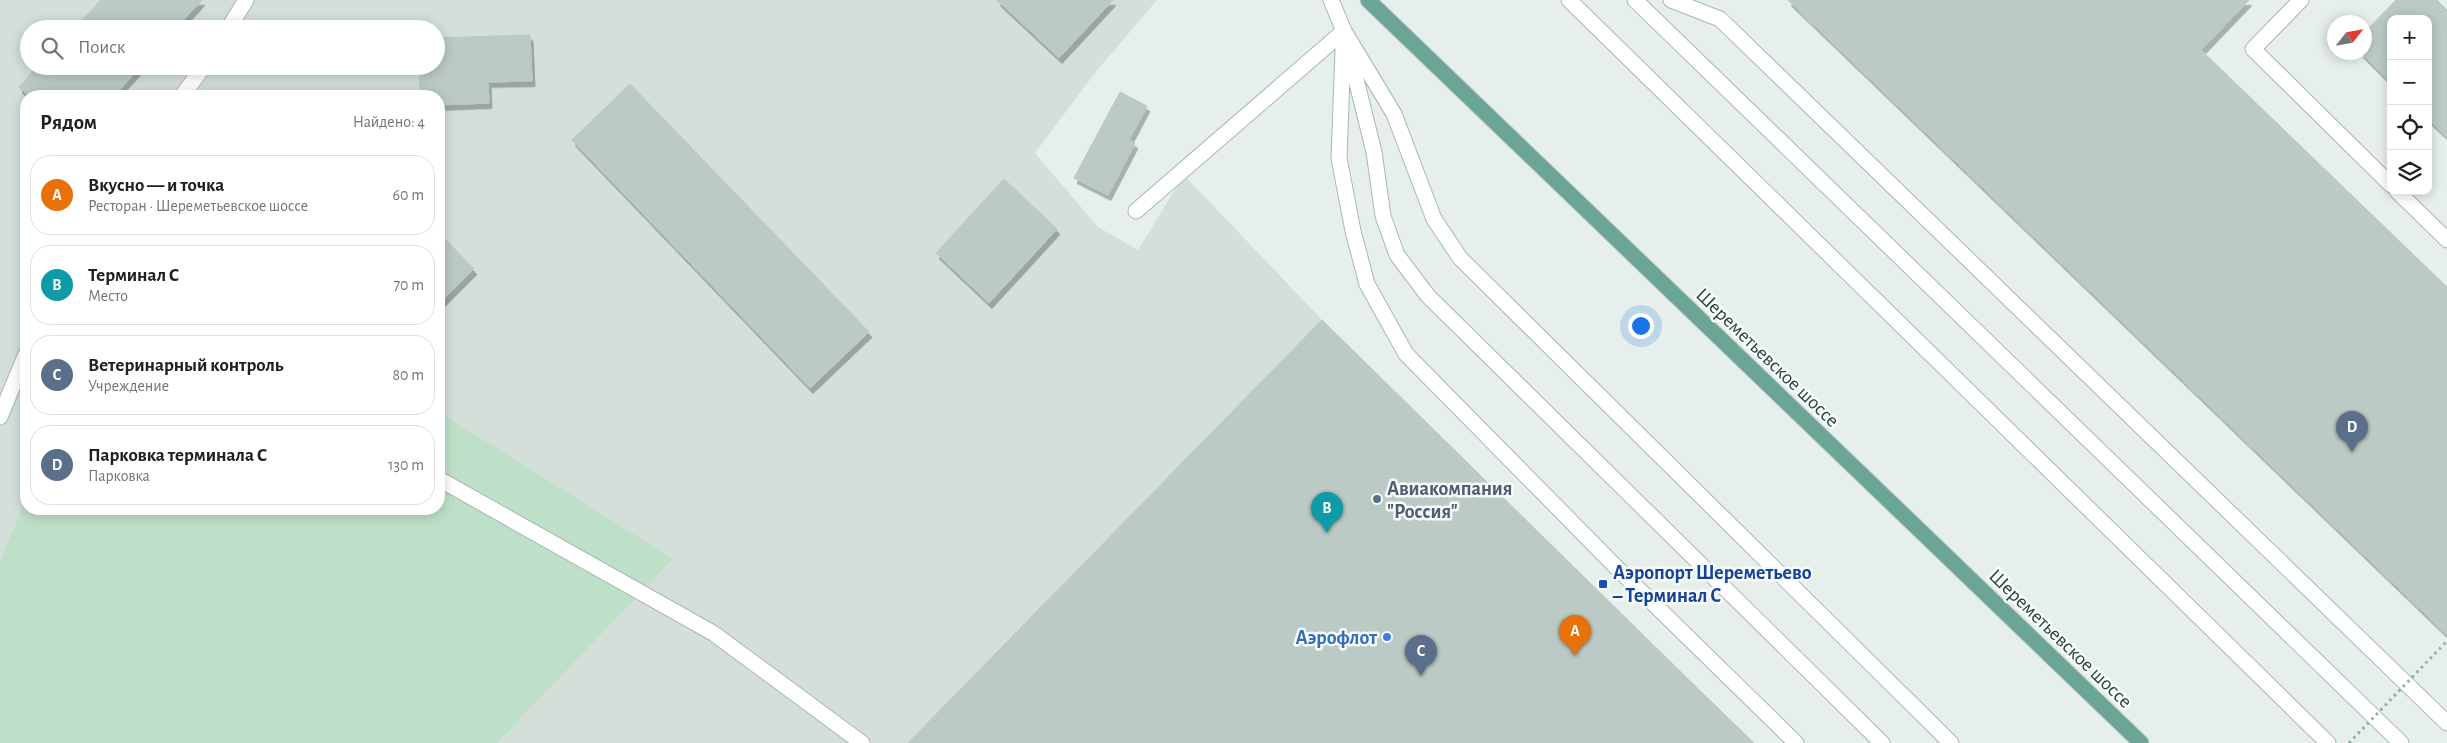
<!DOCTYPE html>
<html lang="ru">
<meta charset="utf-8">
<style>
body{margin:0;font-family:"Alegreya Sans",sans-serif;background:#f6f6f6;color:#202124}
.controls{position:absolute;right:15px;top:15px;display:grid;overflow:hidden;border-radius:10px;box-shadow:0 2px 12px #0003}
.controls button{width:45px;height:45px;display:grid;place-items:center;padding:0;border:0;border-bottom:1px solid #e0e0e0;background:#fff;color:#202124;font:25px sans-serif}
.compass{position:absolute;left:2327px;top:15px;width:45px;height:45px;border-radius:50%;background:#fff;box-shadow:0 2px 12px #0003;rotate:59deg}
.you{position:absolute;left:1640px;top:325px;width:18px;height:18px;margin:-12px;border:4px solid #fff;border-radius:50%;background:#1a73e8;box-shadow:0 0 0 8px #1a73e833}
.badge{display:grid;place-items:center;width:32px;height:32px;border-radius:50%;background:#0b8043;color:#fff;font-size:16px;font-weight:700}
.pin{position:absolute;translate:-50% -41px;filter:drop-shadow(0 1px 2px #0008)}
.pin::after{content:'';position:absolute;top:26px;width:18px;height:15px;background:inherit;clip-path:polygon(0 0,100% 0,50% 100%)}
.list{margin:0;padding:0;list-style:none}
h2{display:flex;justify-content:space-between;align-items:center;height:65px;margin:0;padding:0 20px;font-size:21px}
h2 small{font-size:16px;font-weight:400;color:#757577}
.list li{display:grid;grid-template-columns:32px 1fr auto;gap:15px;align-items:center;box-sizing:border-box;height:80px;margin:0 10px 10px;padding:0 10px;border:1px solid #e0e0e0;border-radius:20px}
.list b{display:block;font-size:19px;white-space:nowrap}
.list p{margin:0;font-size:16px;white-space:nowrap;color:#757577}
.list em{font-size:16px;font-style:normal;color:#757577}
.icon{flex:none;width:28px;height:28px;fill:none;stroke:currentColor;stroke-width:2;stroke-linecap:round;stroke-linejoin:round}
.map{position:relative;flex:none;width:2447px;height:743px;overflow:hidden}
.search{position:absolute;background:#fff;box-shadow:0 2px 12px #0003;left:20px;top:20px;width:425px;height:55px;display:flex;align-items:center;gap:12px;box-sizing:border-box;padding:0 18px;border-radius:28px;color:#757577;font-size:19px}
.panel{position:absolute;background:#fff;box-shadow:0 2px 12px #0003;left:20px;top:90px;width:425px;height:425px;border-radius:20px}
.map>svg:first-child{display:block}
.built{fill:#d4dfda;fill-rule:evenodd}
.green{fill:#bfe0c8}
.building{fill:#bbcac4;stroke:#b8c9c2;filter:url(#shadow)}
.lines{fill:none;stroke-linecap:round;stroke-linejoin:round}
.service-casing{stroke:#a8b8b2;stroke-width:17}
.primary-casing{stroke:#c2cac8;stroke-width:17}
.service{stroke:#fff;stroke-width:15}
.primary{stroke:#6aa596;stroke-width:15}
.path-bridge{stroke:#86b3a5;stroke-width:3;stroke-dasharray:2.5 4;stroke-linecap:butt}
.service-dot{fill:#5c6f8a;stroke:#f7fbf9;stroke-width:2}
.transit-dot{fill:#1a4fb4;stroke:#f7fbf9;stroke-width:2}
.shop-dot{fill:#3f7fe0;stroke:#f7fbf9;stroke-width:2}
.labels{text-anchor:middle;stroke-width:5;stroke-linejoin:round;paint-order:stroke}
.street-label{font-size:20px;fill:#24423a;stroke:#f7fbf9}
.service-label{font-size:20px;font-weight:bold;fill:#4e5e75;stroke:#f7fbf9;text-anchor:start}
.transit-label{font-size:20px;font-weight:bold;fill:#164399;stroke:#f7fbf9;text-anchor:start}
.shop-label{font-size:20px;font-weight:bold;fill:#366cbe;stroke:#f7fbf9;text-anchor:end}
</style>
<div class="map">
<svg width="2447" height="743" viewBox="0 0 2447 743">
<defs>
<filter id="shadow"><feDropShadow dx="3" dy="5.5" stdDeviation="0" flood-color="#0004"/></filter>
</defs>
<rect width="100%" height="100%" fill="#e6efeb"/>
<!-- built -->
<path class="built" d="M0 0H1157L1095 73 1035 153 1098 227 1138 250 1184 175 1322 320 1754 743H0ZM29 29H436V66H29ZM26 96H439V509H26Z"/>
<!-- green -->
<polygon class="green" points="439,412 673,559 497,743 0,743 0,562 26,499 26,509 439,509"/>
<!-- building -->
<g class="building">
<polygon points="101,0 202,0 175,29 74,29"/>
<polygon points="997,0 1113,0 1059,58"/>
<polygon points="1788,0 2249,0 2201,50 2447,287 2447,635"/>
<polygon points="2396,0 2437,0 2447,10 2447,137 2428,119 2428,19 2391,19 2391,83 2360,52 2364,52 2364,33"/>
<polygon points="530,35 532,81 488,82 489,103 439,105 439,96 420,96 419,66 436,66 436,38"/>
<polygon points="38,66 141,66 114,96 28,96 19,87"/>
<polygon points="630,84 869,332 810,388 572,140"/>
<polygon points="1120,92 1147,106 1129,140 1135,143 1108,195 1074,178"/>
<polygon points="1004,179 1057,229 989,303 936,253"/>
<polygon points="439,233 474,269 439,304"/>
<polygon points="1322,320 1694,685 1754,743 908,743"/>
</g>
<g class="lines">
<defs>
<g id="service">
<polyline points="1331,0 1344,31 1394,114 1434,219 1460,258 1951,743"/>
<polyline points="1569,0 2328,743"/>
<polyline points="1635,0 2401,743"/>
<polyline points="1671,0 1720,19 2447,723"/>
<polyline points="2301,0 2253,49 2391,185"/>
<polyline points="228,29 246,0"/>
<polyline points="1348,47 1374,152 1383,216 1397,255 1428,296 1882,743"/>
<polyline points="1343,50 1339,158 1353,231 1367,284 1406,354 1618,569 1796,743"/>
<polyline points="182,96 204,66"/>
<polyline points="2397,191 2447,240"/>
<polyline points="1136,211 1344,31"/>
<polyline points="0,417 26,354"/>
<polyline points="439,479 713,633 862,743"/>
</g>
<polyline id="primary" points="1368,0 2141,743"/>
</defs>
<!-- service casing -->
<use href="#service" class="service-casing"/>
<!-- primary casing -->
<use href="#primary" class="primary-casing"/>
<!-- service -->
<use href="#service" class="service"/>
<!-- primary -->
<use href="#primary" class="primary"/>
<!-- path-bridge -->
<polyline class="path-bridge" points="2349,743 2447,641"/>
</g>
<!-- markers -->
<circle class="service-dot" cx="1377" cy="499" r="5"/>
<rect class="transit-dot" x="1598" y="579" width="10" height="10" rx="2.5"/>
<circle class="shop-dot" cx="1387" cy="637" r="5"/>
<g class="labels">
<!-- street labels -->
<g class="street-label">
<text transform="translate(1768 357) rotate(44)" y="7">Шереметьевское шоссе</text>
<text transform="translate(2061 638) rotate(44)" y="7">Шереметьевское шоссе</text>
</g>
<!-- service labels -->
<g class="service-label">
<text x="1387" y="495">Авиакомпания<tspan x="1387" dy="23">"Россия"</tspan></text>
</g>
<!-- transit labels -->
<g class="transit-label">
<text x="1613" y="579">Аэропорт Шереметьево<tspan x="1613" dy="23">– Терминал C</tspan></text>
</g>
<!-- shop labels -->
<g class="shop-label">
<text x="1377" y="644">Аэрофлот</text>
</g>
</g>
</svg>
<div class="controls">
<button>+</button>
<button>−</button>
<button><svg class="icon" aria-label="locate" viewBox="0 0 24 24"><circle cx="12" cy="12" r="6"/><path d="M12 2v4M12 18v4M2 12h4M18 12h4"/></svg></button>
<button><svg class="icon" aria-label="layers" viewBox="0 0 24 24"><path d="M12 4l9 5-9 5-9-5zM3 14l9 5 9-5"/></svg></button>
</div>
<svg class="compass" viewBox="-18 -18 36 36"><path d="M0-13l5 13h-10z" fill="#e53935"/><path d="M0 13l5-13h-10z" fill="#757577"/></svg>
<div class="you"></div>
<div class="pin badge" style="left:1575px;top:656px;background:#e8710a">A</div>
<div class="pin badge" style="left:1327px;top:533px;background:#0f9aa8">B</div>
<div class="pin badge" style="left:1421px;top:676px;background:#5c6f8a">C</div>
<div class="pin badge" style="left:2352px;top:452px;background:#5c6f8a">D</div>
<div class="search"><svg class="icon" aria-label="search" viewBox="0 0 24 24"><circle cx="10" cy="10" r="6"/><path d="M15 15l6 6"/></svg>Поиск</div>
<section class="panel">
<h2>Рядом<small>Найдено: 4</small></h2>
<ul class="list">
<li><span class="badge" style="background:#e8710a">A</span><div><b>Вкусно — и точка</b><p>Ресторан · Шереметьевское шоссе</p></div><em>60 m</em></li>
<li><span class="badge" style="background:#0f9aa8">B</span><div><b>Терминал C</b><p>Место</p></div><em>70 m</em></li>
<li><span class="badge" style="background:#5c6f8a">C</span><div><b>Ветеринарный контроль</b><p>Учреждение</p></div><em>80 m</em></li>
<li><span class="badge" style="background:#5c6f8a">D</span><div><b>Парковка терминала C</b><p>Парковка</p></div><em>130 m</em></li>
</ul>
</section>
</div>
